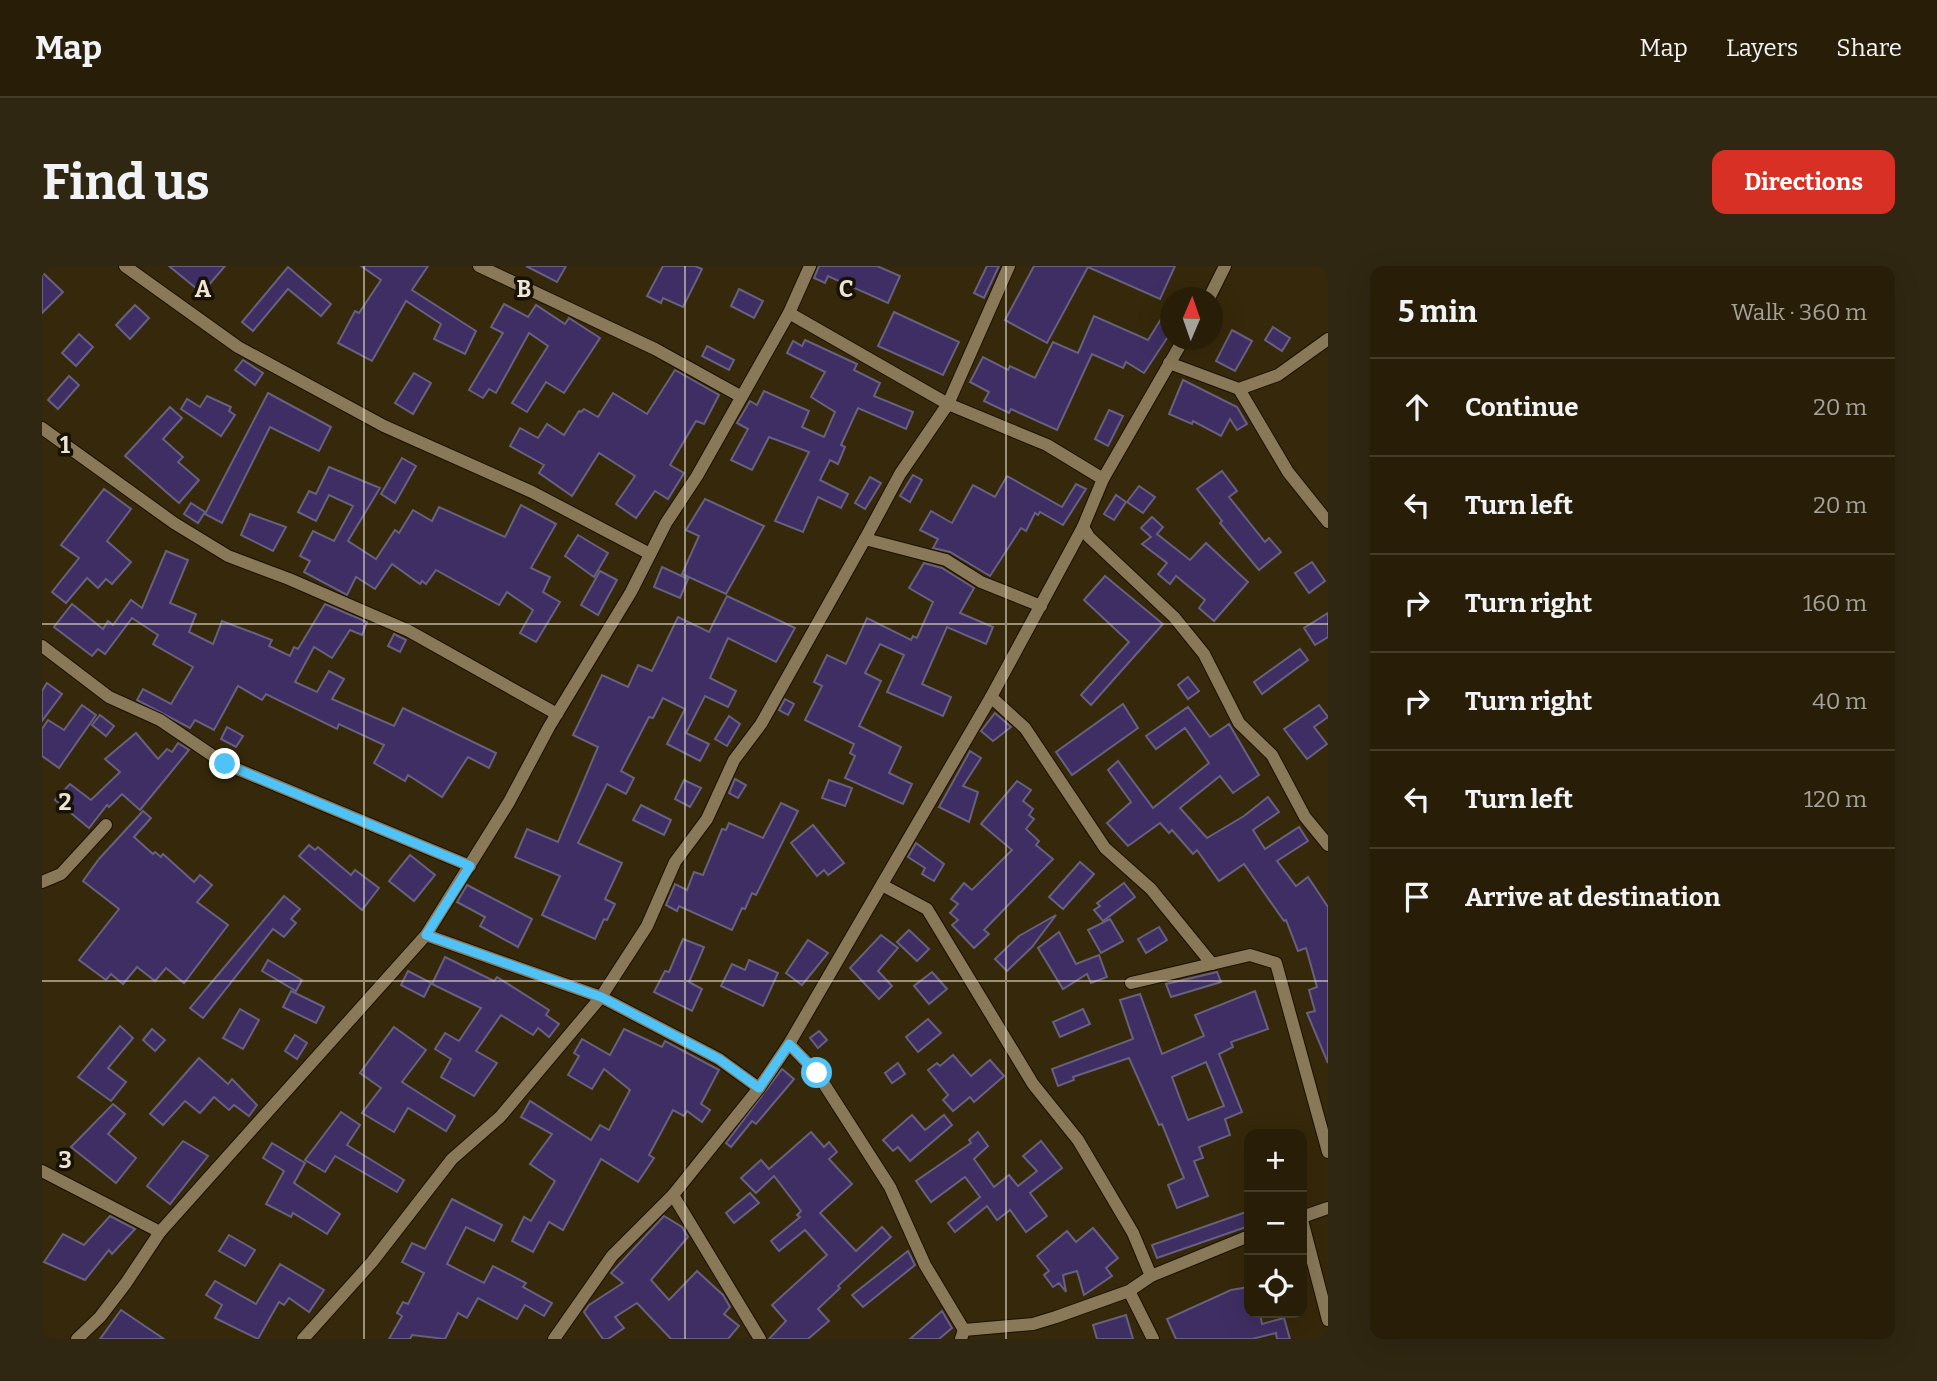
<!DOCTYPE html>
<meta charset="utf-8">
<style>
body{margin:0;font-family:Bitter,serif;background:#302712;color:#f1f3f6}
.controls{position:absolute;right:21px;bottom:21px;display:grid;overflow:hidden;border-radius:14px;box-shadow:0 7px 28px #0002}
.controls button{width:63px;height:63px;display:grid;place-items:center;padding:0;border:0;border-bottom:2px solid #443c29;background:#281e08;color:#f1f3f6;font:35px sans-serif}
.compass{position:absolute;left:1118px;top:21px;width:63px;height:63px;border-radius:50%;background:#281e08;box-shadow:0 7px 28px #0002;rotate:2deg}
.stop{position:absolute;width:21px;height:21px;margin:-16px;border:5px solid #4fc3f7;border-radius:50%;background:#fff}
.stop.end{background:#4fc3f7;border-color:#fff;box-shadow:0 2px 7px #0008}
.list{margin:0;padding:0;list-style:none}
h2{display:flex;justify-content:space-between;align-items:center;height:91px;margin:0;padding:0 28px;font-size:30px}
h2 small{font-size:23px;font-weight:400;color:#a5a29c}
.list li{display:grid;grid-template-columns:46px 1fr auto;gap:21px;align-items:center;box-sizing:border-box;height:98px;padding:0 28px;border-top:2px solid #443c29}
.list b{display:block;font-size:26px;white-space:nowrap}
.list em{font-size:23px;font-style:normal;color:#a5a29c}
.icon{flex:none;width:38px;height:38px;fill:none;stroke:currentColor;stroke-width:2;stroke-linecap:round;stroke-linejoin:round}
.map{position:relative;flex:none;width:1286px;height:1073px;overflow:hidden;border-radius:14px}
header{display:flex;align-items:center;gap:42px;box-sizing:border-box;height:98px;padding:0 35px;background:#281e08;border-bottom:2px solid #443c29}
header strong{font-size:33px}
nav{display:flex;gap:38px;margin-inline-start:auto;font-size:24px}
.intro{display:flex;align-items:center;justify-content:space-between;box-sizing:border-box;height:168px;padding:0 42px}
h1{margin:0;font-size:49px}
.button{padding:18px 32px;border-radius:14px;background:#d93025;color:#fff;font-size:24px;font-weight:700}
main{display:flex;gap:42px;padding:0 42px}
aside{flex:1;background:#281e08;border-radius:14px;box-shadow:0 7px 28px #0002}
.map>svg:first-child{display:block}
.building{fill:#3f2e63;stroke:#67607e;stroke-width:2;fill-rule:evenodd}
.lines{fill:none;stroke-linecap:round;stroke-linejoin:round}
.street-casing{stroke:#1b1100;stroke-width:14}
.street{stroke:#897959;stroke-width:12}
.route{stroke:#4fc3f7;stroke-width:9}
.grid{fill:none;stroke:#eee5d4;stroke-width:2;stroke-opacity:0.55}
.grid-label{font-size:23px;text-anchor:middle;font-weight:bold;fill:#eee5d4;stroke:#181206;stroke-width:7;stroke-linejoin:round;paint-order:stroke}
</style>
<header>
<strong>Map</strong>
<nav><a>Map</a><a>Layers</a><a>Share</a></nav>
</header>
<div class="intro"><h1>Find us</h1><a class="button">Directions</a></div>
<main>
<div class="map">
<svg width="1286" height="1073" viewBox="0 0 1286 1073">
<rect width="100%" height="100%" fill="#36280a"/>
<!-- building -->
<g class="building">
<polygon points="127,0 183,0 160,27"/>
<polygon points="319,0 386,0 370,24 434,65 423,88 392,73 399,58 364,35 330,95 296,77 313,45 317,47 339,14"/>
<polygon points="484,0 524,0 515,16"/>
<polygon points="621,0 653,0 660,3 641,41 621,32 619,37 605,30"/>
<polygon points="777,0 835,0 858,10 846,37 786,10 783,17 772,12"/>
<polygon points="945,0 957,0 942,32 932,27"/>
<polygon points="992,0 1133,0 1118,33 1046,1 1005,77 963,54"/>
<polygon points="246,1 289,38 279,50 246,23 211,65 200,56"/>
<polygon points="0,6 21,26 0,47"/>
<polygon points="697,23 721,35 712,52 689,40"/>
<polygon points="1129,37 1129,66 1102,107 1084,96 1081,102 1050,88 1015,164 969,143 967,147 942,135 947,126 928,116 941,91 966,104 968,100 993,112 1011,76 1036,87 1052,50 1106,74"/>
<polygon points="462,38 486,51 494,39 523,58 527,52 558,72 522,127 504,116 485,146 470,137 506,80 487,67 454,127 447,123 441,132 427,124 461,67 449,61"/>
<polygon points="93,39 107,52 88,73 74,59"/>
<polygon points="852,46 917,76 901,109 836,80"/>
<polygon points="1231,61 1248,72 1240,85 1223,74"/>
<polygon points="1190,64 1210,75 1193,105 1174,95"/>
<polygon points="37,68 51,81 34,100 20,87"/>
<polygon points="763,74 815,98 812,104 838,117 832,130 871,146 864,163 816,142 799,179 803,181 796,198 788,194 778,214 806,228 799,242 776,231 761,266 733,255 767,186 727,171 710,204 689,194 706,163 695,157 708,135 715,139 722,125 767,145 760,161 782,171 793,146 769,131 783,106 745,87 751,75 760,80"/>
<polygon points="665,80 692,94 687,104 660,90"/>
<polygon points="201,94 221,107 213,119 193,104"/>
<polygon points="633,104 677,129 662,158 654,155 628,199 642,207 626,233 613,225 594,252 574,238 593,210 557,187 530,230 497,207 502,199 468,180 478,162 496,172 505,158 522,169 537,145 539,146 542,143 556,151 571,127 605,148"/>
<polygon points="372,107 389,117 371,148 353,137"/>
<polygon points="27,110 37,119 16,143 6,134"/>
<polygon points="1141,114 1195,141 1205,158 1195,164 1188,153 1179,170 1151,155 1150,158 1127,148"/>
<polygon points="226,127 289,161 277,185 228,161 180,257 163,248"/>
<polygon points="165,130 189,141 187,145 193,149 179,170 139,143 145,133 158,141"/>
<polygon points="128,141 140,152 121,173 141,191 136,196 157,214 137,237 83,190"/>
<polygon points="1067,144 1081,150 1066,180 1053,173"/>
<polygon points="360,192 374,200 353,237 339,228"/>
<polygon points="287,201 338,222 306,275 334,293 353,264 357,267 371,244 390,255 397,241 463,271 479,239 514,258 489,302 508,311 501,326 518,336 494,376 478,367 491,344 465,326 457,339 394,304 384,318 380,315 378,318 350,298 333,323 314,311 305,329 262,306 268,295 258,290 271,265 292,275 311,240 287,229 274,255 256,246 267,225 274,228"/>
<polygon points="1180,205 1195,225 1187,231 1223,276 1227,272 1239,286 1217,304 1178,257 1180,255 1155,223"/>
<polygon points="871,209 880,214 868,236 858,230"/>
<polygon points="965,210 1020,241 1034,218 1044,223 1021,259 998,246 996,249 993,247 984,265 979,262 948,310 908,286 891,282 896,273 878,264 889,245 910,257 931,219 953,231"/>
<polygon points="828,211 839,217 823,243 813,237"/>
<polygon points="1097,220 1113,231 1101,247 1085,236"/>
<polygon points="62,223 89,243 65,275 89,296 70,318 64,313 56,322 45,312 24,337 10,326 37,292 19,279"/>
<polygon points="1074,229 1084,236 1072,254 1062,248"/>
<polygon points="663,233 722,260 684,328 640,308 657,270 644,264"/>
<polygon points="149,237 163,246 156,257 142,248"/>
<polygon points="208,248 244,261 231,285 199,269"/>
<polygon points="1110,251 1121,261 1115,268 1148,294 1164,277 1206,316 1172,355 1157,342 1163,334 1134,310 1128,318 1116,308 1125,297 1100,278 1109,271 1099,262"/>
<polygon points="536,269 566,287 552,311 523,290"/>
<polygon points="124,285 146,294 128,337 154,348 147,366 171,378 180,355 230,374 227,380 248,390 252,381 256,383 283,338 325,356 320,369 308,364 290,392 272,381 253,416 275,426 287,405 302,413 290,433 352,460 361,442 454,487 447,502 426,491 400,531 366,509 363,515 332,497 342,479 297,458 295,463 224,428 220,434 196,420 172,464 153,454 148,462 95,434 101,423 129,438 151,401 111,378 116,369 90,352 63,388 56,383 50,390 12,361 30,338 61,363 66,355 71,359 89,334 100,342"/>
<polygon points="1270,296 1283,315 1267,327 1253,307"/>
<polygon points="882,297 900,302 932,322 918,347 951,361 944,378 905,361 880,418 909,431 901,450 845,426 862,389 838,378 823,407 839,415 817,460 859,481 847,507 870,518 861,538 803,512 813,490 808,487 812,478 763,454 780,420 772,416 785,389 804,398 825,352 869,374 871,370 875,372 891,336 867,322"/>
<polygon points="620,301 646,313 638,332 612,321"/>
<polygon points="558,305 575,314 556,349 539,339"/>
<polygon points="1063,310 1121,358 1049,439 1039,429 1087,376 1042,334"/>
<polygon points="685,330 753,362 734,396 686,372 668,412 694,425 686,441 663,430 644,467 667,478 658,495 625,478 643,443 621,432 611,452 607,451 579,505 592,512 584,528 565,518 536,577 580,597 563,633 573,638 565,654 562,653 553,673 500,649 518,610 473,591 485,563 516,576 556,481 531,469 560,409 586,421 596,399 610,405 636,351 667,366"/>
<polygon points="1286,347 1286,371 1273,379 1262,362"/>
<polygon points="352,368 364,374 358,386 346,380"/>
<polygon points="1258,383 1266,394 1220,428 1212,416"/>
<polygon points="1146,411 1157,425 1146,433 1136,419"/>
<polygon points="5,417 20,428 0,455 0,425"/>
<polygon points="743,433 752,438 746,449 737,444"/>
<polygon points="1081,438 1096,462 1030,509 1014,486"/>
<polygon points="40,439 54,449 17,502 0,490 0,463 6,454 22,464"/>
<polygon points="1277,439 1286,451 1272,461 1285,478 1265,493 1242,463"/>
<polygon points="1146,441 1168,471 1187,458 1217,509 1191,527 1178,510 1138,542 1165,572 1202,550 1226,531 1237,546 1211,564 1223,583 1257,561 1266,575 1235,595 1254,620 1266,611 1286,641 1286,797 1265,747 1273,745 1267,724 1275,721 1264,682 1256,685 1244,654 1242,655 1202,598 1177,615 1155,584 1151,588 1130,564 1127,567 1118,557 1086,580 1065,557 1089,536 1066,504 1076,495 1111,542 1167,497 1143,462 1114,483 1104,470"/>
<polygon points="953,447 969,461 951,475 939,465"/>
<polygon points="58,449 72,460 64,470 50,459"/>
<polygon points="687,450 698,458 685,480 673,473"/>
<polygon points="185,461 201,470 194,481 179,473"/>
<polygon points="94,467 116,493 125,483 130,486 136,477 147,484 98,544 80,528 67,541 65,539 47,562 13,534 28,518 49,534 78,506 63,493"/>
<polygon points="928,485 939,492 921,520 936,526 927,556 897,541"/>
<polygon points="693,513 704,519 696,532 687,527"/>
<polygon points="642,514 659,522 648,541 633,533"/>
<polygon points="787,514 810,522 803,540 780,532"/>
<polygon points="975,515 989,524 981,535 991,543 987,549 992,553 984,563 997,575 994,579 1011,593 942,664 947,668 932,682 910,659 916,654 908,647 916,638 909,633 922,617 930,624 970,584 939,558"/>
<polygon points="739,537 756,545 714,629 710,627 703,643 700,642 690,664 637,640 635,645 624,639 633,618 645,624 652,606 661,609 680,563 684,564 687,557 721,572"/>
<polygon points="599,539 629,554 622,569 591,554"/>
<polygon points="101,545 109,552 92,571 111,588 113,586 119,591 121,588 152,616 158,609 170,619 155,636 186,659 142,717 124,702 113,715 95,701 81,718 69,708 64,714 37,694 77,643 41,615 57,593"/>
<polygon points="771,559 802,597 786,609 782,604 775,610 749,577"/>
<polygon points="874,577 902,598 892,615 880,608 883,602 866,591"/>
<polygon points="267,579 273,584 276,581 309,609 313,604 337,622 320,644 257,590"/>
<polygon points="368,589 393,609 372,635 347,615"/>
<polygon points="1038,596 1052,608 1021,643 1007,631"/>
<polygon points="1082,617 1093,631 1061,655 1052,644 1058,640 1055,637"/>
<polygon points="425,619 490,653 476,681 438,660 443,651 415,636"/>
<polygon points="242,630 258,643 249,653 254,657 242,671 231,663 161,752 148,742"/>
<polygon points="1014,649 990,681 965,705 953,693 977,670"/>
<polygon points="1068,653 1081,675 1059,687 1046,664"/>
<polygon points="1117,661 1125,674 1104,687 1096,673"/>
<polygon points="867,664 887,683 875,695 855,676"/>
<polygon points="1017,666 1034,698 1057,689 1065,711 1049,717 1045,708 1021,723 996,682"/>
<polygon points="839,669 856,682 836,705 850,720 837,733 808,702"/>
<polygon points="641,673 662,681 647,716 660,723 650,745 612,726 623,705 627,706"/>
<polygon points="766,674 786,687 760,719 744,707"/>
<polygon points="403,691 452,715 455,711 507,744 504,749 517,758 507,771 496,762 491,769 459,749 434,785 455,797 432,830 399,811 409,793 393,783 403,767 417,775 439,742 390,718"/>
<polygon points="226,694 260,714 254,725 220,705"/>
<polygon points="707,694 736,707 721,740 679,720 690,698 703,704"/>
<polygon points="366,705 389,717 382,731 359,719"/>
<polygon points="890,706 905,723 887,738 872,720"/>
<polygon points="1175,706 1179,716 1129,731 1124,718"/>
<polygon points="249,725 282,741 274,757 241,741"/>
<path d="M1213 725 1226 763 1189 776 1191 781 1177 788 1200 846 1183 853 1188 869 1157 881 1161 892 1152 895 1166 930 1135 942 1126 919 1142 912 1120 858 1117 859 1087 792 1031 811 1032 814 1016 820 1010 803 1091 773 1078 734 1098 728 1120 788 1162 770 1153 749ZM1164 796 1182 840 1146 854 1130 811Z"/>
<polygon points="198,743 217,754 201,783 181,772"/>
<polygon points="1041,743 1048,758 1018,771 1011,756"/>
<polygon points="886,753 899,767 876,786 864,771"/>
<polygon points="78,760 91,772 66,802 84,816 69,835 36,811"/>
<polygon points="352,761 384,784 360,816 413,850 404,865 366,842 352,866 320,847 339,822 318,807"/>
<polygon points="110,763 123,774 113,785 101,774"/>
<polygon points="582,763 620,781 623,775 677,804 659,838 668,844 660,856 645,845 642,850 631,844 607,889 612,892 596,916 559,893 521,964 507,956 491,986 470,975 482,951 489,955 513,915 488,898 510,868 479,851 488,835 549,874 558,859 567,864 588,824 562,803 550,823 526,809 537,790 532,787 540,773 568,789"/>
<polygon points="777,765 785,774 776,782 768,772"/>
<polygon points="253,769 265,777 255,793 243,785"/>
<polygon points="911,789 929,810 948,794 962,810 932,836 928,831 911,845 901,834 906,829 886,804 895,797 898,800"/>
<polygon points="157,792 186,818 190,813 215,839 207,850 192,839 187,844 172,831 158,847 143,835 121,859 108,848"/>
<polygon points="856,797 863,808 850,817 843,807"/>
<polygon points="740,803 752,813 714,858 710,855 689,881 684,877"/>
<polygon points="71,838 83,848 66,868 94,892 74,917 29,881"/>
<polygon points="299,846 318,859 305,879 362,914 355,926 293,890 283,906 263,894"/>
<polygon points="870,849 883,864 902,849 910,859 868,895 856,881 851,885 841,874"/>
<polygon points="769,866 782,881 787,876 795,886 787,893 810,918 778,947 814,985 840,961 849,971 796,1020 798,1022 776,1043 787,1055 766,1073 727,1073 744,1055 730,1039 785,989 763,964 737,985 729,975 758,951 755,949 759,945 732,910 714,927 699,912 719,894 727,903"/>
<polygon points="936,866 946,880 932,893 952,921 967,909 976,920 995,905 981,890 999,875 1020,902 988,927 1005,950 984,966 968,944 955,954 945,940 913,966 906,957 938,931 923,911 889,936 874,915 929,877 927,874"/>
<polygon points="141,875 166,890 128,938 105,920"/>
<polygon points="230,877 263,897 252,917 298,948 285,968 251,947 249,951 224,938 242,905 221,892"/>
<polygon points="708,927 717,937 692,957 684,947"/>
<polygon points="410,933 460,959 452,975 424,961 405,998 442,1017 451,1000 484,1017 481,1021 510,1037 502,1050 483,1039 475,1053 436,1032 425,1052 416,1047 403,1073 370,1069 368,1073 347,1073 360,1050 355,1047 361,1036 366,1038 382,1007 360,996 370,977 383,983"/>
<polygon points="1207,945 1207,960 1115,992 1110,979"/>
<polygon points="68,950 93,963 70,988 67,984 43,1014 2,996 21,968 42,979"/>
<polygon points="622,950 640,961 646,971 609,1014 627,1034 655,1005 681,1029 688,1041 682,1048 697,1060 686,1073 629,1073 595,1037 573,1051 582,1062 566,1073 561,1073 542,1046 547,1039 581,1017 569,1007"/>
<polygon points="1051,962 1076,992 1064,1002 1070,1010 1042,1029 1035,1005 1021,1009 1024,1026 1017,1017 1011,1021 1002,1009 1007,1005 995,990 1025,965 1034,976"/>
<polygon points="187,969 213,984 203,1000 177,985"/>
<polygon points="866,985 873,999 821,1041 810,1029"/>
<polygon points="238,998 282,1024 267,1046 247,1032 242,1039 237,1036 216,1073 173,1052 180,1039 164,1029 173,1015 214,1038"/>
<polygon points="1207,1021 1207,1047 1218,1047 1220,1058 1242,1052 1248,1073 1235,1073 1234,1067 1210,1073 1134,1073 1125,1053 1189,1024"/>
<polygon points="79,1044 122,1073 58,1073"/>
<polygon points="900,1045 910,1062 897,1073 868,1073"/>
<polygon points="1084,1049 1091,1073 1055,1073 1051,1059"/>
</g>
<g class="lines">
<defs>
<g id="street">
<polyline points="83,0 196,81 342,160 490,226 608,288"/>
<polyline points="437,0 613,83 698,130"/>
<polyline points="1167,32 1183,0"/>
<polyline points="747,47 906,138 1005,179 1061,213"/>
<polyline points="1127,97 1197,123 1236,109 1286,73"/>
<polyline points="1197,123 1246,206 1286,256"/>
<polyline points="0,162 132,257 186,290 247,313 367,365 515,448"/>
<polyline points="1041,261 1047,271 1132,351 1162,388 1197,457 1230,489 1263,551 1286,579"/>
<polyline points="823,273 858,208 906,138 967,0"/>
<polyline points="0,380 67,431 118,454 183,498 428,600"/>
<polyline points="949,431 983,462 1063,582 1109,623 1170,698"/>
<polyline points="0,616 19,608 64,559"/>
<polyline points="840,619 885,643 991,818 1036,874 1091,967 1109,1010"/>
<polyline points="384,669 559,731 677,793 717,822"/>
<polyline points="1089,717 1208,689 1234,697 1286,886"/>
<polyline points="747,778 775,807 848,921 883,999 922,1064"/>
<polyline points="0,905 118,966"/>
<polyline points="631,929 718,1073"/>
<polyline points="1260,951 1286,942"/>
<polyline points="1260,954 1286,1054"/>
<polyline points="1087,1025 1111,1073"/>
<polyline points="35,1073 58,1051 84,1017 118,966 384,669 467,536 507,461 589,326 624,257 655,210 747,47 768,0"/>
<polyline points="261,1073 330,996 410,893 458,851 559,731 605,660 633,596 665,553 692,494 719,458 823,273 904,294 939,316 999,340"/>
<polyline points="512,1073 570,990 631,929 717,822 747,778 949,431 1041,261 1061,213 1141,74"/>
<polyline points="919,1073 922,1064 991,1058 1014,1051 1087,1025 1109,1010 1207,970"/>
</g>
</defs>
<!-- street casing -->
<use href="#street" class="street-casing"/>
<!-- street -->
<use href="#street" class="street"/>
</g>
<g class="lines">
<!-- route -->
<polyline class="route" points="183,498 428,600 384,669 559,731 677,793 717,822 747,778 775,807"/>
</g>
<!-- grid -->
<path class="grid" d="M322 0V1073M643 0V1073M964 0V1073M0 358H1286M0 715H1286"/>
<g class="grid-label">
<text x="161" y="31">A</text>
<text x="482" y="31">B</text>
<text x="804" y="31">C</text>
<text x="23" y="187">1</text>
<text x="23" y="544">2</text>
<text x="23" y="902">3</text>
</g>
</svg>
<div class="controls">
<button>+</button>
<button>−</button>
<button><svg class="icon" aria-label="locate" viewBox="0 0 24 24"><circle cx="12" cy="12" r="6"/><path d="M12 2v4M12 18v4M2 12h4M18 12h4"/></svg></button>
</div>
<svg class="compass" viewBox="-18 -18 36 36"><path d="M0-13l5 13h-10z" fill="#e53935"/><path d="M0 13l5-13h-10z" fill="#a5a29c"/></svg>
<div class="stop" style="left:775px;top:807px"></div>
<div class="stop end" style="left:183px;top:498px"></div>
</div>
<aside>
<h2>5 min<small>Walk · 360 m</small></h2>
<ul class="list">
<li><svg class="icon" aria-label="ahead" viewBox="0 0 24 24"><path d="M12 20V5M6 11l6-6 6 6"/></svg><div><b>Continue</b></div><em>20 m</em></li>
<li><svg class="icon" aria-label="left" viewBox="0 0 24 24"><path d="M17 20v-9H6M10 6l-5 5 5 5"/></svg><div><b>Turn left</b></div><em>20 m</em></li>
<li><svg class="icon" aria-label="right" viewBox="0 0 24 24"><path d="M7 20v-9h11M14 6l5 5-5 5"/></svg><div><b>Turn right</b></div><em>160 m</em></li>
<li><svg class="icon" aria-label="right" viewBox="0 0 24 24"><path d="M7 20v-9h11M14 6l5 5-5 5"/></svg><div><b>Turn right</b></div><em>40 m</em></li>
<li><svg class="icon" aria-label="left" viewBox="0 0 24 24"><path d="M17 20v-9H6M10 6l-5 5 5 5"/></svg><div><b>Turn left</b></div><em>120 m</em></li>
<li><svg class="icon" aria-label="arrive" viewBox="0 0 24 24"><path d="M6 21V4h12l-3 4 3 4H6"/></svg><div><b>Arrive at destination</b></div></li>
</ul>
</aside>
</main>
